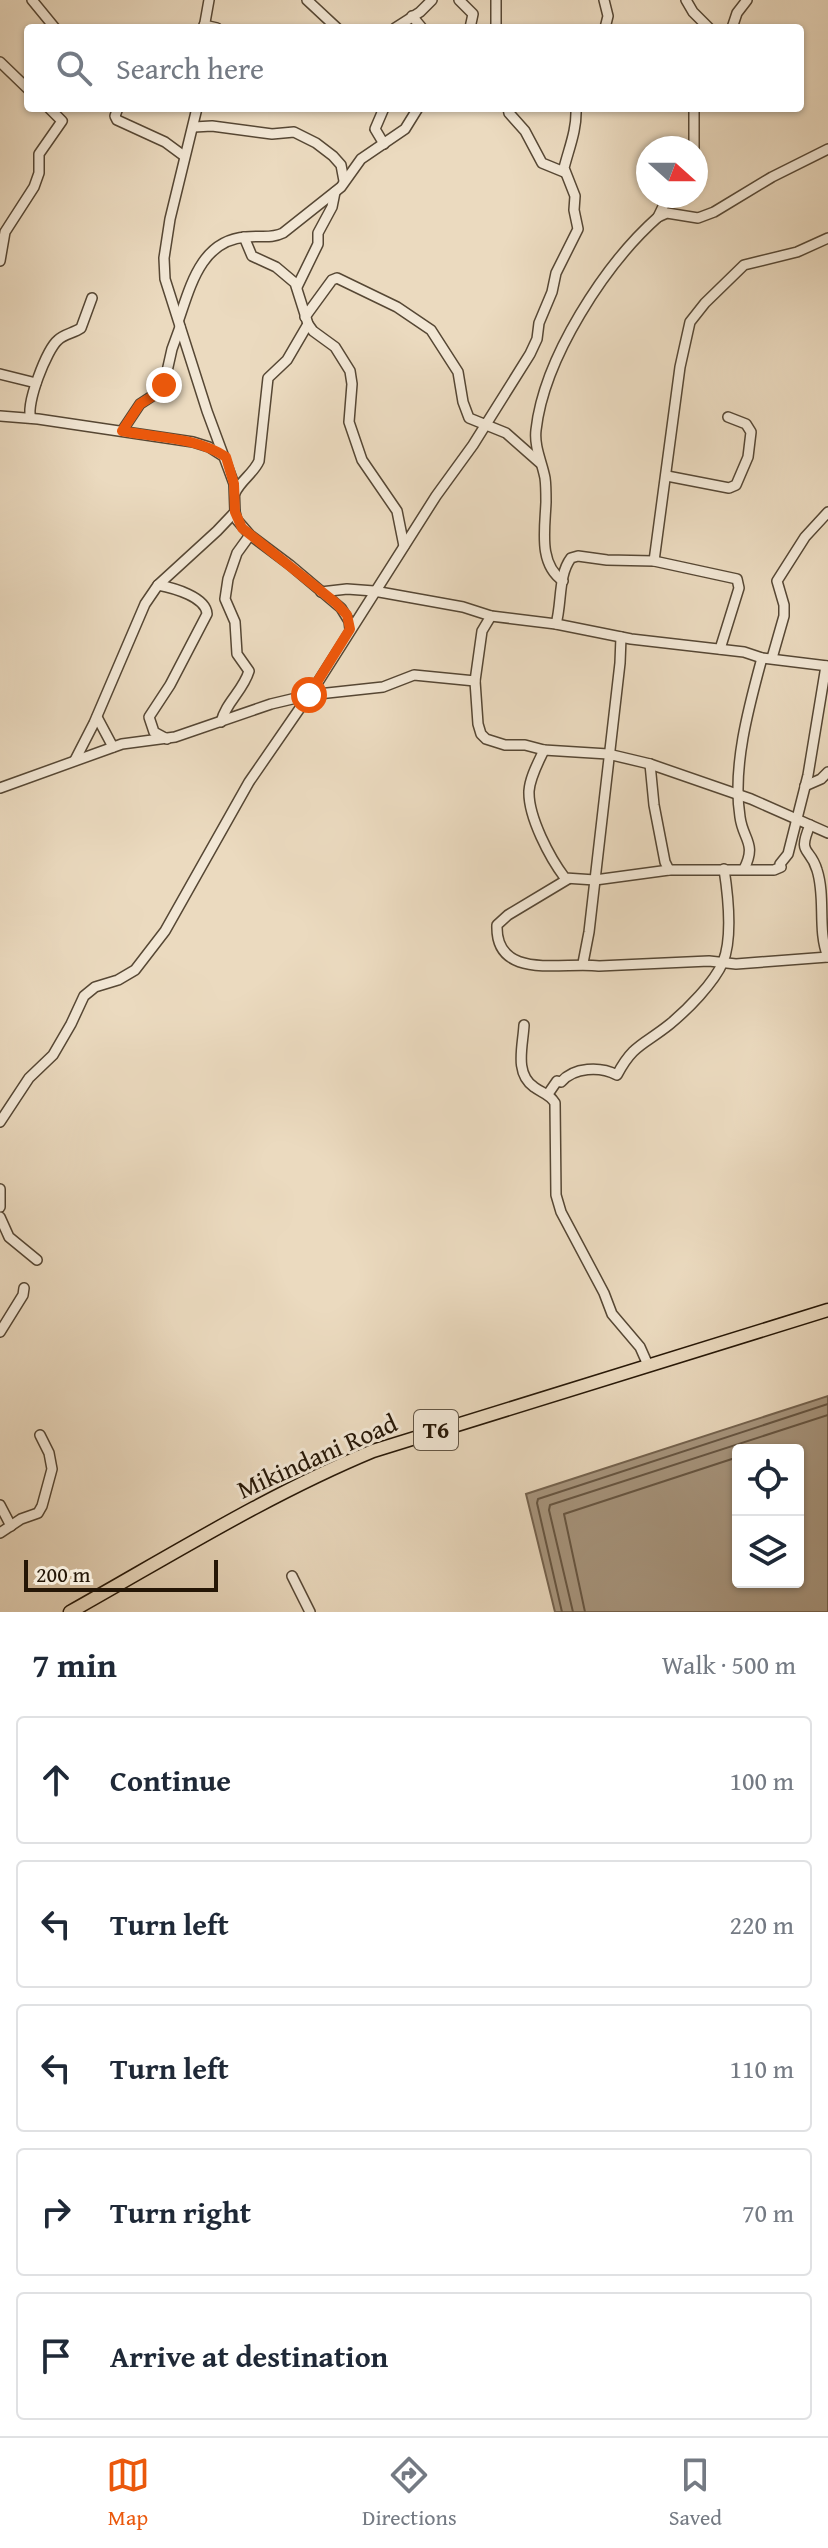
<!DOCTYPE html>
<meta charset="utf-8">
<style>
body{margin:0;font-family:"Gentium Book Plus",serif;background:#f2f2f3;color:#1f2937}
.controls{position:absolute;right:24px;bottom:24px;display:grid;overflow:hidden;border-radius:8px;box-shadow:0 2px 6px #0004}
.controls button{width:72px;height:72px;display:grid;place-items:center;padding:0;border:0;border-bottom:2px solid #e0e1e3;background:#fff;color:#1f2937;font:40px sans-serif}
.compass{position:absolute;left:636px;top:136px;width:72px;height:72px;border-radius:50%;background:#fff;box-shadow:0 2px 6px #0004;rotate:111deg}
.scale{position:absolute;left:24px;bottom:20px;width:194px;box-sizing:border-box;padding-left:8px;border:4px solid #251606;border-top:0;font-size:22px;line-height:28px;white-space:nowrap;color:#251606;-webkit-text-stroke:6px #f2e7d5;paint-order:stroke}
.stop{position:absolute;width:24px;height:24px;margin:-18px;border:6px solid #ea580c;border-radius:50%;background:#fff}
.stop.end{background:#ea580c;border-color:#fff;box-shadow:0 2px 8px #0008}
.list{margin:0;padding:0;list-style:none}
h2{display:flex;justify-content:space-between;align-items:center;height:104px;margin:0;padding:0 32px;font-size:34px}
h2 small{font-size:26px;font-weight:400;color:#747a83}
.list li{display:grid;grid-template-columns:52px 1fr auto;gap:24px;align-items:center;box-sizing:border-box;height:128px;margin:0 16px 16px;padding:0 16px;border:2px solid #e0e1e3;border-radius:8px}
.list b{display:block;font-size:30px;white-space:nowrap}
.list em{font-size:26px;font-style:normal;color:#747a83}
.icon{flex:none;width:44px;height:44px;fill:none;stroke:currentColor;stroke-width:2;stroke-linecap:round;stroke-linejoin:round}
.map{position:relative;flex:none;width:828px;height:1612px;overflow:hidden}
.search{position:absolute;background:#fff;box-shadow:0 2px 6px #0004;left:24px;right:24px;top:24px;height:88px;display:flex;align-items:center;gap:20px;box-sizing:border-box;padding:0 28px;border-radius:8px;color:#747a83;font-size:30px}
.sheet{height:824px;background:#fff}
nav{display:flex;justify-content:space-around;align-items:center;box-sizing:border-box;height:112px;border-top:2px solid #e0e1e3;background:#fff;font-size:22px;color:#747a83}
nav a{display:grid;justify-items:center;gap:4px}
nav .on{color:#ea580c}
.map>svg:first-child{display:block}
.water{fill:#a89780;stroke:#74634f;stroke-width:2;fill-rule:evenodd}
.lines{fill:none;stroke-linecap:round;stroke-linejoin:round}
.shore{stroke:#665643;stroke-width:2}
.minor-casing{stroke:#564734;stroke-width:12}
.highway-casing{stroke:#251606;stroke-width:15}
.minor{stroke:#f2e7d5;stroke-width:9}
.highway{stroke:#ebdabf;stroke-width:12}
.route{stroke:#ea580c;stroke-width:10}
.labels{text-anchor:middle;stroke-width:6;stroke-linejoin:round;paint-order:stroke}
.shield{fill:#f2e7d5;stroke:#625544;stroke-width:2}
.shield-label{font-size:24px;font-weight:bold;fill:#251606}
.street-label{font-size:26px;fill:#251606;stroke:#f2e7d5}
</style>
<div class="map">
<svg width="828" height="1612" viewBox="0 0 828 1612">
<rect width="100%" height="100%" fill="#ebdabf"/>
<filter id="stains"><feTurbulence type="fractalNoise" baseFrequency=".0025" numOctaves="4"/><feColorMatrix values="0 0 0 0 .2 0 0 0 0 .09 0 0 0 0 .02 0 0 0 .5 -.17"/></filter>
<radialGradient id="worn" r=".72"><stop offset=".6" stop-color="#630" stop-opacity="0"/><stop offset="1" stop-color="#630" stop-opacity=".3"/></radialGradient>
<!-- water -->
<path class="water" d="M828 1396V1612H555L526 1494ZM738 1450H798V1582H738Z"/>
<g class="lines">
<!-- shore -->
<g class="shore">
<polyline points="562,1612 537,1503 538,1499 828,1404"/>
<polyline points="573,1612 549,1510 550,1505 828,1415"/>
<polyline points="585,1612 564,1514 738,1457"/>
</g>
<defs>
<g id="minor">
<polyline points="32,0 55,28"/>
<polyline points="307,0 337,28"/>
<polyline points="459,0 473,14 470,28"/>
<polyline points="604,0 608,16 605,28"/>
<polyline points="686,0 693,12 709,28"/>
<polyline points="412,16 422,28"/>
<polyline points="204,25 217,28"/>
<polyline points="204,28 209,0"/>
<polyline points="395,28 420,12 432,0"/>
<polyline points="496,28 496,0"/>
<polyline points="732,28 737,13 747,0"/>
<polyline points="0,62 28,89"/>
<polyline points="118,108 115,116 117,120 165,142 184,156"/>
<polyline points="197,108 170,219 164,258 165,279 207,411 234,484 235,512 237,520 250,535 290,565 341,608 349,621 350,629"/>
<polyline points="508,108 509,113 525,131 542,163 564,172"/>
<polyline points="694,108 694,148"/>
<polyline points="194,127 212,126 272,134 294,132 316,143 333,156 341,165 344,181"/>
<polyline points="384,144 375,129 384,108"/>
<polyline points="658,217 668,196"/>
<polyline points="244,237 252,256 276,267 295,283 308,324 313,331 335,347 350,371 352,384 349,422 362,460 397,511 404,546"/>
<polyline points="0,261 5,232 34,187 39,173 39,154 62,121 49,108"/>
<polyline points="297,287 318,244 318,233 332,207 335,192"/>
<polyline points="305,317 332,280 337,278 397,307 431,330 458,372 463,402 469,418 506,433 540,463"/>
<path d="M179 319C191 284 202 240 246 237 260 235 271 239 283 233L341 187 361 159 405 129 418 108"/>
<polyline points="0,374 36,383"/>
<polyline points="0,416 38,419 193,442 209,447 223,456"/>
<path d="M31 418C25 405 47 349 58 340 64 334 74 333 81 328L92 298"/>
<polyline points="122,431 140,404 163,389 172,349 180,327"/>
<polyline points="667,476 729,488 736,485 748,457 751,432 746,424 728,417"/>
<path d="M235 493C241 480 253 474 259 461L268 378 287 360 308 324"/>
<polyline points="654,561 680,367 690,322 705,303 744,265 797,252 828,238"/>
<path d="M563 581C538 564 545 529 546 502 546 494 546 485 545 478 542 462 534 447 536 430 544 358 605 264 658 217L667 213 698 218 714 212 772 177 828 149"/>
<path d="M158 585C174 588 206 597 207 614L170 685 149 717 154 732 167 739"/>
<polyline points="321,592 347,589 374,591 463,607 491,616 556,624 631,639 744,652 762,658 828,666"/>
<polyline points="491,616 482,631 475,681 478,724 481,734 486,739 505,745 525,745 544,750 608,754 650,764 751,799 828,833"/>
<path d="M556 624C562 603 558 575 571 558L578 556 607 560 654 561 737 579 739 588 720 649"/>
<polyline points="772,658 784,616 784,605 777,581 805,537 828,512"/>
<polyline points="97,717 113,747"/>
<path d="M221 722C226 702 243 691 249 671L237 654 235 622 225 599 228 579 237 553 250 535"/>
<path d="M544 750C538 763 530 777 529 791 528 817 550 858 565 878L595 880 669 870H774L781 867 780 864 788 854 808 775 826 666"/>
<polyline points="75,760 94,723 145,604 158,585 217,531 235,512"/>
<polyline points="650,764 654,805 665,862 669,870"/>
<polyline points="805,786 821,779 828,772"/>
<polyline points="0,788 122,744 175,737 271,704 309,695 383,687 414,675 475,681"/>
<path d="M810 825C797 856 810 846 817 870 826 898 817 930 828 957"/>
<path d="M744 869C757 843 743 840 740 817 732 767 749 706 762 658"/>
<path d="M568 879 508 915 497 925C495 982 564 961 599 966L709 961 736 964 828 957"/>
<polyline points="583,963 589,932 620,663 621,637"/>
<path d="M524 1025C523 1046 514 1073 534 1087 542 1093 550 1094 555 1103L556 1195 561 1212 604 1293 612 1314 640 1347 648 1365"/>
<path d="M548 1094 557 1081 561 1082C574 1067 600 1066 617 1075 633 1044 644 1045 670 1024 687 1010 714 983 723 962 733 937 728 895 724 869"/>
<path d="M0 1122 29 1078 53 1055 71 1024 84 996 95 987 118 980 135 970 165 931 249 782 318 682 436 496 473 445 530 354 537 339 539 323 552 292 556 273 578 229 574 210 575 196 564 168C569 148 577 130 576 108"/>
<polyline points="0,1189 0,1207"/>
<polyline points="0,1217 9,1237 37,1260"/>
<polyline points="0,1332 23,1295 24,1288"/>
<polyline points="0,1505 11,1526"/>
<polyline points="0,1533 21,1519 38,1513 42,1506 52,1469 49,1453 40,1435"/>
<polyline points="292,1576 310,1612"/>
</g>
<path id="highway" d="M70 1612C170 1556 267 1495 373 1451L828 1310"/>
</defs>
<!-- minor casing -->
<use href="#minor" class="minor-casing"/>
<!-- highway casing -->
<use href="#highway" class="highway-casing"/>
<!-- minor -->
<use href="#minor" class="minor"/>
<!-- highway -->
<use href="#highway" class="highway"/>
</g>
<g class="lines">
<!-- route -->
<path class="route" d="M164 385 161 391 140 404 122 431C157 438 196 437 226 457L234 484 235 512 242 528 336 603 347 615 350 629 309 695"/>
</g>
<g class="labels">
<!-- shield labels -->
<rect class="shield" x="414" y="1410" width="44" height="40" rx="6"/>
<g class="shield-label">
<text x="436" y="1438">T6</text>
</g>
<!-- street labels -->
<g class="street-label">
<text transform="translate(317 1456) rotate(-24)" y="9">Mikindani Road</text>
</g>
</g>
<rect width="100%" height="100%" filter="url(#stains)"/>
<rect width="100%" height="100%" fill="url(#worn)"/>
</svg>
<div class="controls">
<button><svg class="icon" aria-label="locate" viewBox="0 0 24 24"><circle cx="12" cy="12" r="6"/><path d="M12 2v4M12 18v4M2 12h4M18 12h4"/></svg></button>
<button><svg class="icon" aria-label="layers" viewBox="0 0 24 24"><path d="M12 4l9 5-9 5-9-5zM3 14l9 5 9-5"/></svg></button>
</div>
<svg class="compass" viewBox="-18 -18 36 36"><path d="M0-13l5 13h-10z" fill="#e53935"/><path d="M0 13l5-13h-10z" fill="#747a83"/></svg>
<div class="scale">200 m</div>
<div class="stop" style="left:309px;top:695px"></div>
<div class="stop end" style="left:164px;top:385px"></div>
<div class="search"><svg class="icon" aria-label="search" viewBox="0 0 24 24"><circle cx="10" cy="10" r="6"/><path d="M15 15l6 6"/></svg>Search here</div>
</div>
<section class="sheet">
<h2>7 min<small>Walk · 500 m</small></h2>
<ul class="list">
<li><svg class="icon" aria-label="ahead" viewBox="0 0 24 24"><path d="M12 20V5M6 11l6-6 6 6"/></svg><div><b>Continue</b></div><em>100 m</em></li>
<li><svg class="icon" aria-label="left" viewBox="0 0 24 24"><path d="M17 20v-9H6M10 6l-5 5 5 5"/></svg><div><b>Turn left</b></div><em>220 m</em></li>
<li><svg class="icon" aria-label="left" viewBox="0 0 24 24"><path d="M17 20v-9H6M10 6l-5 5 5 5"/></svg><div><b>Turn left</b></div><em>110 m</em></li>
<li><svg class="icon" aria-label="right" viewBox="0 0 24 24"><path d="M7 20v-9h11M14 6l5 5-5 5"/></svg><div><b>Turn right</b></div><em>70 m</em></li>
<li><svg class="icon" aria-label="arrive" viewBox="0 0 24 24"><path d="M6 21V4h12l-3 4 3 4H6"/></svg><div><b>Arrive at destination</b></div></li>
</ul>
</section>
<nav>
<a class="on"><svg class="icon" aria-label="map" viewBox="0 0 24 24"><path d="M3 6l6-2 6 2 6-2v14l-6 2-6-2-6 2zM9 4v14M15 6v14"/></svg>Map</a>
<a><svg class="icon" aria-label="directions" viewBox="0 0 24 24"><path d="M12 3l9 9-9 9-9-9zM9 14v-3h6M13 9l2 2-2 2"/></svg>Directions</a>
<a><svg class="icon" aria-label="saved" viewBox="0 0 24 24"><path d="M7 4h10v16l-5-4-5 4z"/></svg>Saved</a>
</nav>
